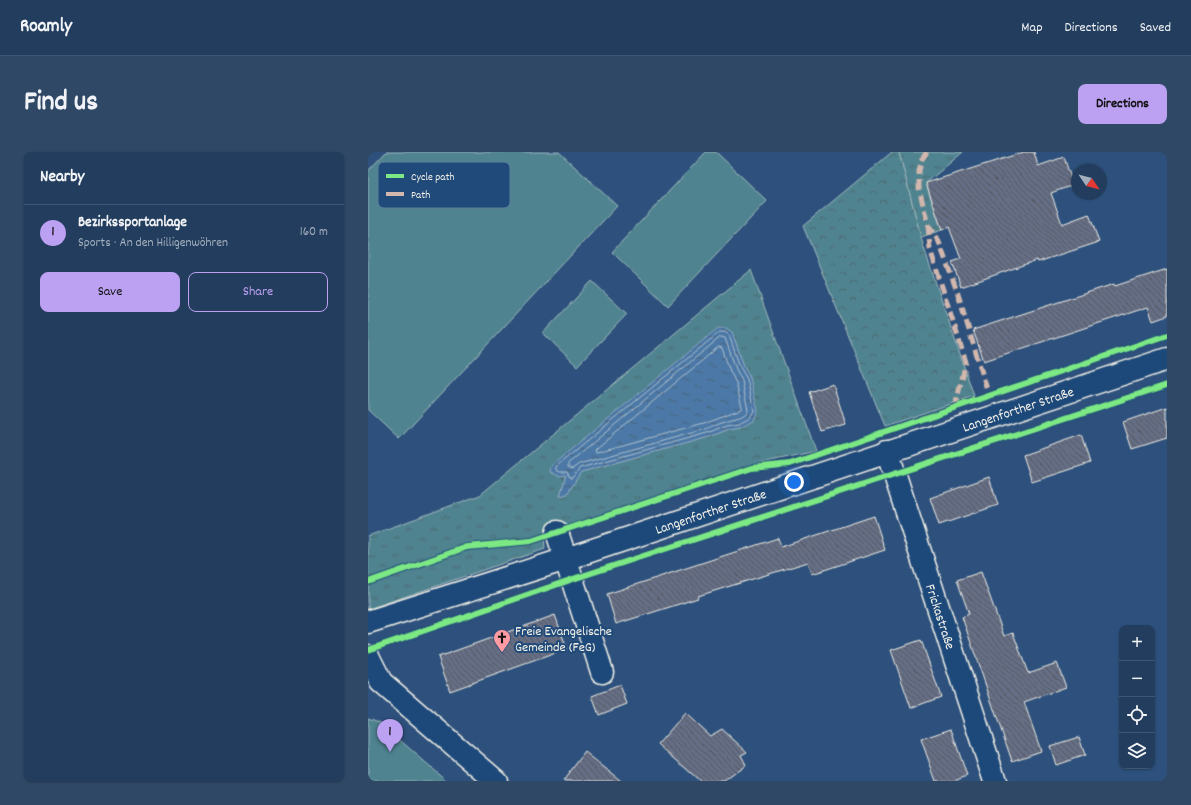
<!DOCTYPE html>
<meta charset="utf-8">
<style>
body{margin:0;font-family:Dekko,sans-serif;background:#2e4866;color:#f1f3f6}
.controls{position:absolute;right:12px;bottom:12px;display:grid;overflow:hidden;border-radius:8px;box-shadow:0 1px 3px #0004}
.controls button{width:36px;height:36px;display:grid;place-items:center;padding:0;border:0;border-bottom:1px solid #3f5672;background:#223d5d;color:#f1f3f6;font:20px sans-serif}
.compass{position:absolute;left:703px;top:12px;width:36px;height:36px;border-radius:50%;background:#223d5d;box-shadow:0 1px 3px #0004;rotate:125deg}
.you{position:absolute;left:426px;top:330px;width:14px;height:14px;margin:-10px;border:3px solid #fff;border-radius:50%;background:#1a73e8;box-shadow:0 0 0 6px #1a73e833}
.badge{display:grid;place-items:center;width:26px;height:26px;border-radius:50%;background:#bca0f2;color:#111;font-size:13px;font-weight:700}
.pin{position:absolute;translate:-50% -33px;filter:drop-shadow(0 1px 2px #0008)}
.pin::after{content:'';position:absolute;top:21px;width:14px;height:12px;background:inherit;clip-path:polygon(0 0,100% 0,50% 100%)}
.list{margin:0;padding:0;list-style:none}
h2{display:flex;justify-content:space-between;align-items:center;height:52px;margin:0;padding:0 16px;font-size:17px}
h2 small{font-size:13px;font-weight:400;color:#a2aebc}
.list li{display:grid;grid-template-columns:26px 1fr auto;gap:12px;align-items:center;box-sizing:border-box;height:56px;padding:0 16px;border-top:1px solid #3f5672}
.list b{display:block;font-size:15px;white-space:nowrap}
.list p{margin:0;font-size:13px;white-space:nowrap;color:#a2aebc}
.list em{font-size:13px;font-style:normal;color:#a2aebc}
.actions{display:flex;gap:8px;padding:12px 16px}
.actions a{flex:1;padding:9px 0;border:1px solid #bca0f2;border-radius:8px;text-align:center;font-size:14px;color:#bca0f2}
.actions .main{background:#bca0f2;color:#111}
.icon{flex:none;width:22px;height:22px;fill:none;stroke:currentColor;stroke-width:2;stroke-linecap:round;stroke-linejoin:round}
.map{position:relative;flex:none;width:799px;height:629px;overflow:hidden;border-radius:8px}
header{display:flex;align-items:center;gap:24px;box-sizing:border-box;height:56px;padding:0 20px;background:#223d5d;border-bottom:1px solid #3f5672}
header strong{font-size:19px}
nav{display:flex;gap:22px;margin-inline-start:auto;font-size:14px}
.intro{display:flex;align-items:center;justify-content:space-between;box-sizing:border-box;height:96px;padding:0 24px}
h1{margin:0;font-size:28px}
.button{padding:10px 18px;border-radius:8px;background:#bca0f2;color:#111;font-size:14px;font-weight:700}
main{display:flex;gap:24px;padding:0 24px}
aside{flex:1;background:#223d5d;border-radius:8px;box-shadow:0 1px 3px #0004}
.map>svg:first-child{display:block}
.forest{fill:url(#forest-crowns);stroke:#a2babc}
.park{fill:url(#park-tufts);stroke:#a2babc;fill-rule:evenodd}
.pitch{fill:#4f8390;stroke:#a2babc}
.water{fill:url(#water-ripples);stroke:#8fa8c0}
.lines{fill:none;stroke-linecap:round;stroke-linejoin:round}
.shore{stroke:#b0c1ce;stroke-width:1}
.building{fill:url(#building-back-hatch);stroke:#f4f1e8}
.minor-casing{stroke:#f4f1e8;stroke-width:25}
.major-casing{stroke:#f4f1e8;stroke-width:25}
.minor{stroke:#1f4a7a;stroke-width:22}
.major{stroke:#1f4a7a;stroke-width:22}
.quiet{stroke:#d1b7ad;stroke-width:5;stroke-dasharray:10 5;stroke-linecap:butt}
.cycleway-casing{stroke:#1f4a7a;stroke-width:8}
.cycleway{stroke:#7ce984;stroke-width:6}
.labels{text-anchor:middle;stroke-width:4;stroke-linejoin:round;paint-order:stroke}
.street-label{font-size:14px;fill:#f4f1e8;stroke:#1f4a7a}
.poi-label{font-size:14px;fill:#f4f1e8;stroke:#1f4a7a;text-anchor:start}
.key{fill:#1f4a7a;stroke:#5f7c9b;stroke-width:1}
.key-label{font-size:11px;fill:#f4f1e8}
</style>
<header>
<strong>Roamly</strong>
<nav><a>Map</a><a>Directions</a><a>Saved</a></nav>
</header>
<div class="intro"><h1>Find us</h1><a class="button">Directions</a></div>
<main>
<aside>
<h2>Nearby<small></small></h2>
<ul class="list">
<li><span class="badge">1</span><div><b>Bezirkssportanlage</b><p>Sports · An den Hilligenwöhren</p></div><em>160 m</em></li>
</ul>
<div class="actions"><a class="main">Save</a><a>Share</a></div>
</aside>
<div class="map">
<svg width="799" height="629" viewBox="0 0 799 629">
<defs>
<pattern id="forest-crowns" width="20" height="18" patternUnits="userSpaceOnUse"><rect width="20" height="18" fill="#4f8390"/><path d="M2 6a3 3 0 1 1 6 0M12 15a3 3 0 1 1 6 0" fill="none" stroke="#4d6b72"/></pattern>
<pattern id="park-tufts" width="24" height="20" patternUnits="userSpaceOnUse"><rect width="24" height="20" fill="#4f8390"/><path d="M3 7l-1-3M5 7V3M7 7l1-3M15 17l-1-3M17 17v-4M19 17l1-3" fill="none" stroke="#4d6b72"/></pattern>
<pattern id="water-ripples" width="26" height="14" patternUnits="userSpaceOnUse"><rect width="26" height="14" fill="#4b78a6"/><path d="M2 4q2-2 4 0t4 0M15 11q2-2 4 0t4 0" fill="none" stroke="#4a627b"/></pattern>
<pattern id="building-back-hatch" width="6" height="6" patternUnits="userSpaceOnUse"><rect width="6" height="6" fill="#656e85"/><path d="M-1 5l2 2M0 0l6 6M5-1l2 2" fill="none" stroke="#565962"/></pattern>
</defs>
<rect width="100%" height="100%" fill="#2d517c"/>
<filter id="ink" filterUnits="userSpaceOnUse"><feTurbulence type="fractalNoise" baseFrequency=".025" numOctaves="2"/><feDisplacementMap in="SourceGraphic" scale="8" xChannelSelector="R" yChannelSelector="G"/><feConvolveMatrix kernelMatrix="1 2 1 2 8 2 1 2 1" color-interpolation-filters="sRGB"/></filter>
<g filter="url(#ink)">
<!-- forest -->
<polygon class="forest" points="524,0 531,0 555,93 606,244 517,274 435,74"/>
<!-- park -->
<g class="park">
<polygon points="531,0 595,0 558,31 574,78 553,85"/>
<path d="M383 118 448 299 389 312 176 381 177 397 0 457V384L112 343ZM367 188 376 214 382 226 372 275 361 277 341 285 213 320 199 342 192 344 198 323Z"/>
</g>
<!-- pitch -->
<g class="pitch">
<polygon points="18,0 191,0 249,54 31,287 0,258 0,19"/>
<polygon points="338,0 348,0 399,49 300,154 244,100"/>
<polygon points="224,129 259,162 209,214 175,181"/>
<polygon points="0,566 11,570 79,629 0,629"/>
</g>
<!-- water -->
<polygon class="water" points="350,176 358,176 364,180 376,214 382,226 390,259 386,268 372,275 361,277 341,285 213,320 199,342 192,344 198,323 191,324 182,320 183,314"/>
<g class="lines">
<!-- shore -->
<g class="shore">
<polygon points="352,180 357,180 361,183 372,215 379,227 386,259 382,265 371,271 359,273 339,281 212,316 204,326 202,326 199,320 192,320 188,318 188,315"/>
<path d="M353 185 357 186 368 217 374 229 380 258C377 266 365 266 357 269 350 271 344 274 338 277L211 312 204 317 200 315V312Z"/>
<polygon points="351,195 354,196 362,219 368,231 374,255 373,257 336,271 229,300 227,299 228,297"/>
</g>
</g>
<!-- building -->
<g class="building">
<polygon points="656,0 666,0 670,14 696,5 705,33 683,41 694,72 721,62 731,90 670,110 669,108 593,135 584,110 593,107 581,75 574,78 558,31"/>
<polygon points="799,117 799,164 785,169 780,155 616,209 605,178 746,132 747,134"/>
<polygon points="465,232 478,273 454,280 441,240"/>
<polygon points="799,255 799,286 764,297 755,270"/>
<polygon points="713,283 722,311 664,330 655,303"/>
<polygon points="621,325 630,353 571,373 562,346"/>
<polygon points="506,364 517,398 444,422 440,410 330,444 330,446 248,472 239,442 410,386 413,395"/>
<polygon points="613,420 636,484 645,481 660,521 689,511 698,535 656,550 673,599 644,609 594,465 601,462 589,428"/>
<polygon points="187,463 199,497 82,539 70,505"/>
<polygon points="553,488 573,545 543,556 523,498"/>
<polygon points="252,533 259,552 231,563 224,544"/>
<polygon points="317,561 342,584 354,577 379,600 373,603 378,613 356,629 332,629 290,592"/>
<polygon points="583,577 599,624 586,629 568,629 553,587"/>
<polygon points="711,585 717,603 688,613 682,594"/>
<polygon points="217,600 253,629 195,629"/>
</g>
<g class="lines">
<defs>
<g id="minor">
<path id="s1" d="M519 299 627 629"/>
<polyline points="189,380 234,520"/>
<polyline points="0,504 13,530 128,629"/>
</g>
<g id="major">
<path id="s2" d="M0 470 198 407 799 207"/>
</g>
</defs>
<!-- minor casing -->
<use href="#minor" class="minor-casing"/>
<!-- major casing -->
<use href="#major" class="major-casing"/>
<!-- minor -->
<use href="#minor" class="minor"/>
<!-- major -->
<use href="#major" class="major"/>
<!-- quiet -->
<g class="quiet">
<polyline points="559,0 554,7 551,19 551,36 560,73 571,90 590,142 621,244"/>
<polyline points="560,73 562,97 598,210 587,255"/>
</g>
<defs>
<g id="cycleway">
<polyline points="0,430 99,395 163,389 384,316 422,312 799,183"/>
<polyline points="0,498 205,427 799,233"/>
</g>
</defs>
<!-- cycleway casing -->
<use href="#cycleway" class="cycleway-casing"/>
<!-- cycleway -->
<use href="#cycleway" class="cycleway"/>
</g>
</g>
<!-- icons -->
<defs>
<symbol id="church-pin" viewBox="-11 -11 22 30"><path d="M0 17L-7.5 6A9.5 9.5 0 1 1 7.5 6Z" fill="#ff9aa2" stroke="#1f4a7a"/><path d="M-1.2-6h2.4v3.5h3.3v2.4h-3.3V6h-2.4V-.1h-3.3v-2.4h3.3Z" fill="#111"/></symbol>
</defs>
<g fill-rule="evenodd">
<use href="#church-pin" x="124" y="476" width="20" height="27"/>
</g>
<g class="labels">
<!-- street labels -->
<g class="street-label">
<text dy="5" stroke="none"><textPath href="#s2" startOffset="684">Langenforther Straße</textPath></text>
<text dy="5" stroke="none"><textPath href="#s2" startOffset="360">Langenforther Straße</textPath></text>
<text dy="5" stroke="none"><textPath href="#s1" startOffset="174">Frickastraße</textPath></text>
</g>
<!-- poi labels -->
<g class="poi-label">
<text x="147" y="483">Freie Evangelische<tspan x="147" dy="16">Gemeinde (FeG)</tspan></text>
</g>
</g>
<!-- legend -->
<rect x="10" y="10" width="132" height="46" rx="6" class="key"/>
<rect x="18" y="22" width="18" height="4" fill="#7ce984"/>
<rect x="18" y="40" width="18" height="4" fill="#d1b7ad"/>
<g class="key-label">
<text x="43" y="28">Cycle path</text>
<text x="43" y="46">Path</text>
</g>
</svg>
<div class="controls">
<button>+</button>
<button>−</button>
<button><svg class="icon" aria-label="locate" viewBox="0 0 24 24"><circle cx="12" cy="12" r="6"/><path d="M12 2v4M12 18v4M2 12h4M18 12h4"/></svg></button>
<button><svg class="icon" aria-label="layers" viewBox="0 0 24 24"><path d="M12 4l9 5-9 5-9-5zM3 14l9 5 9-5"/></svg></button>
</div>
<svg class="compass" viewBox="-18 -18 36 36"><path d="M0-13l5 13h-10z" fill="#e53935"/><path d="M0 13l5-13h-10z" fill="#a2aebc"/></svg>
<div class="you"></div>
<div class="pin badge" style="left:22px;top:600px">1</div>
</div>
</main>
